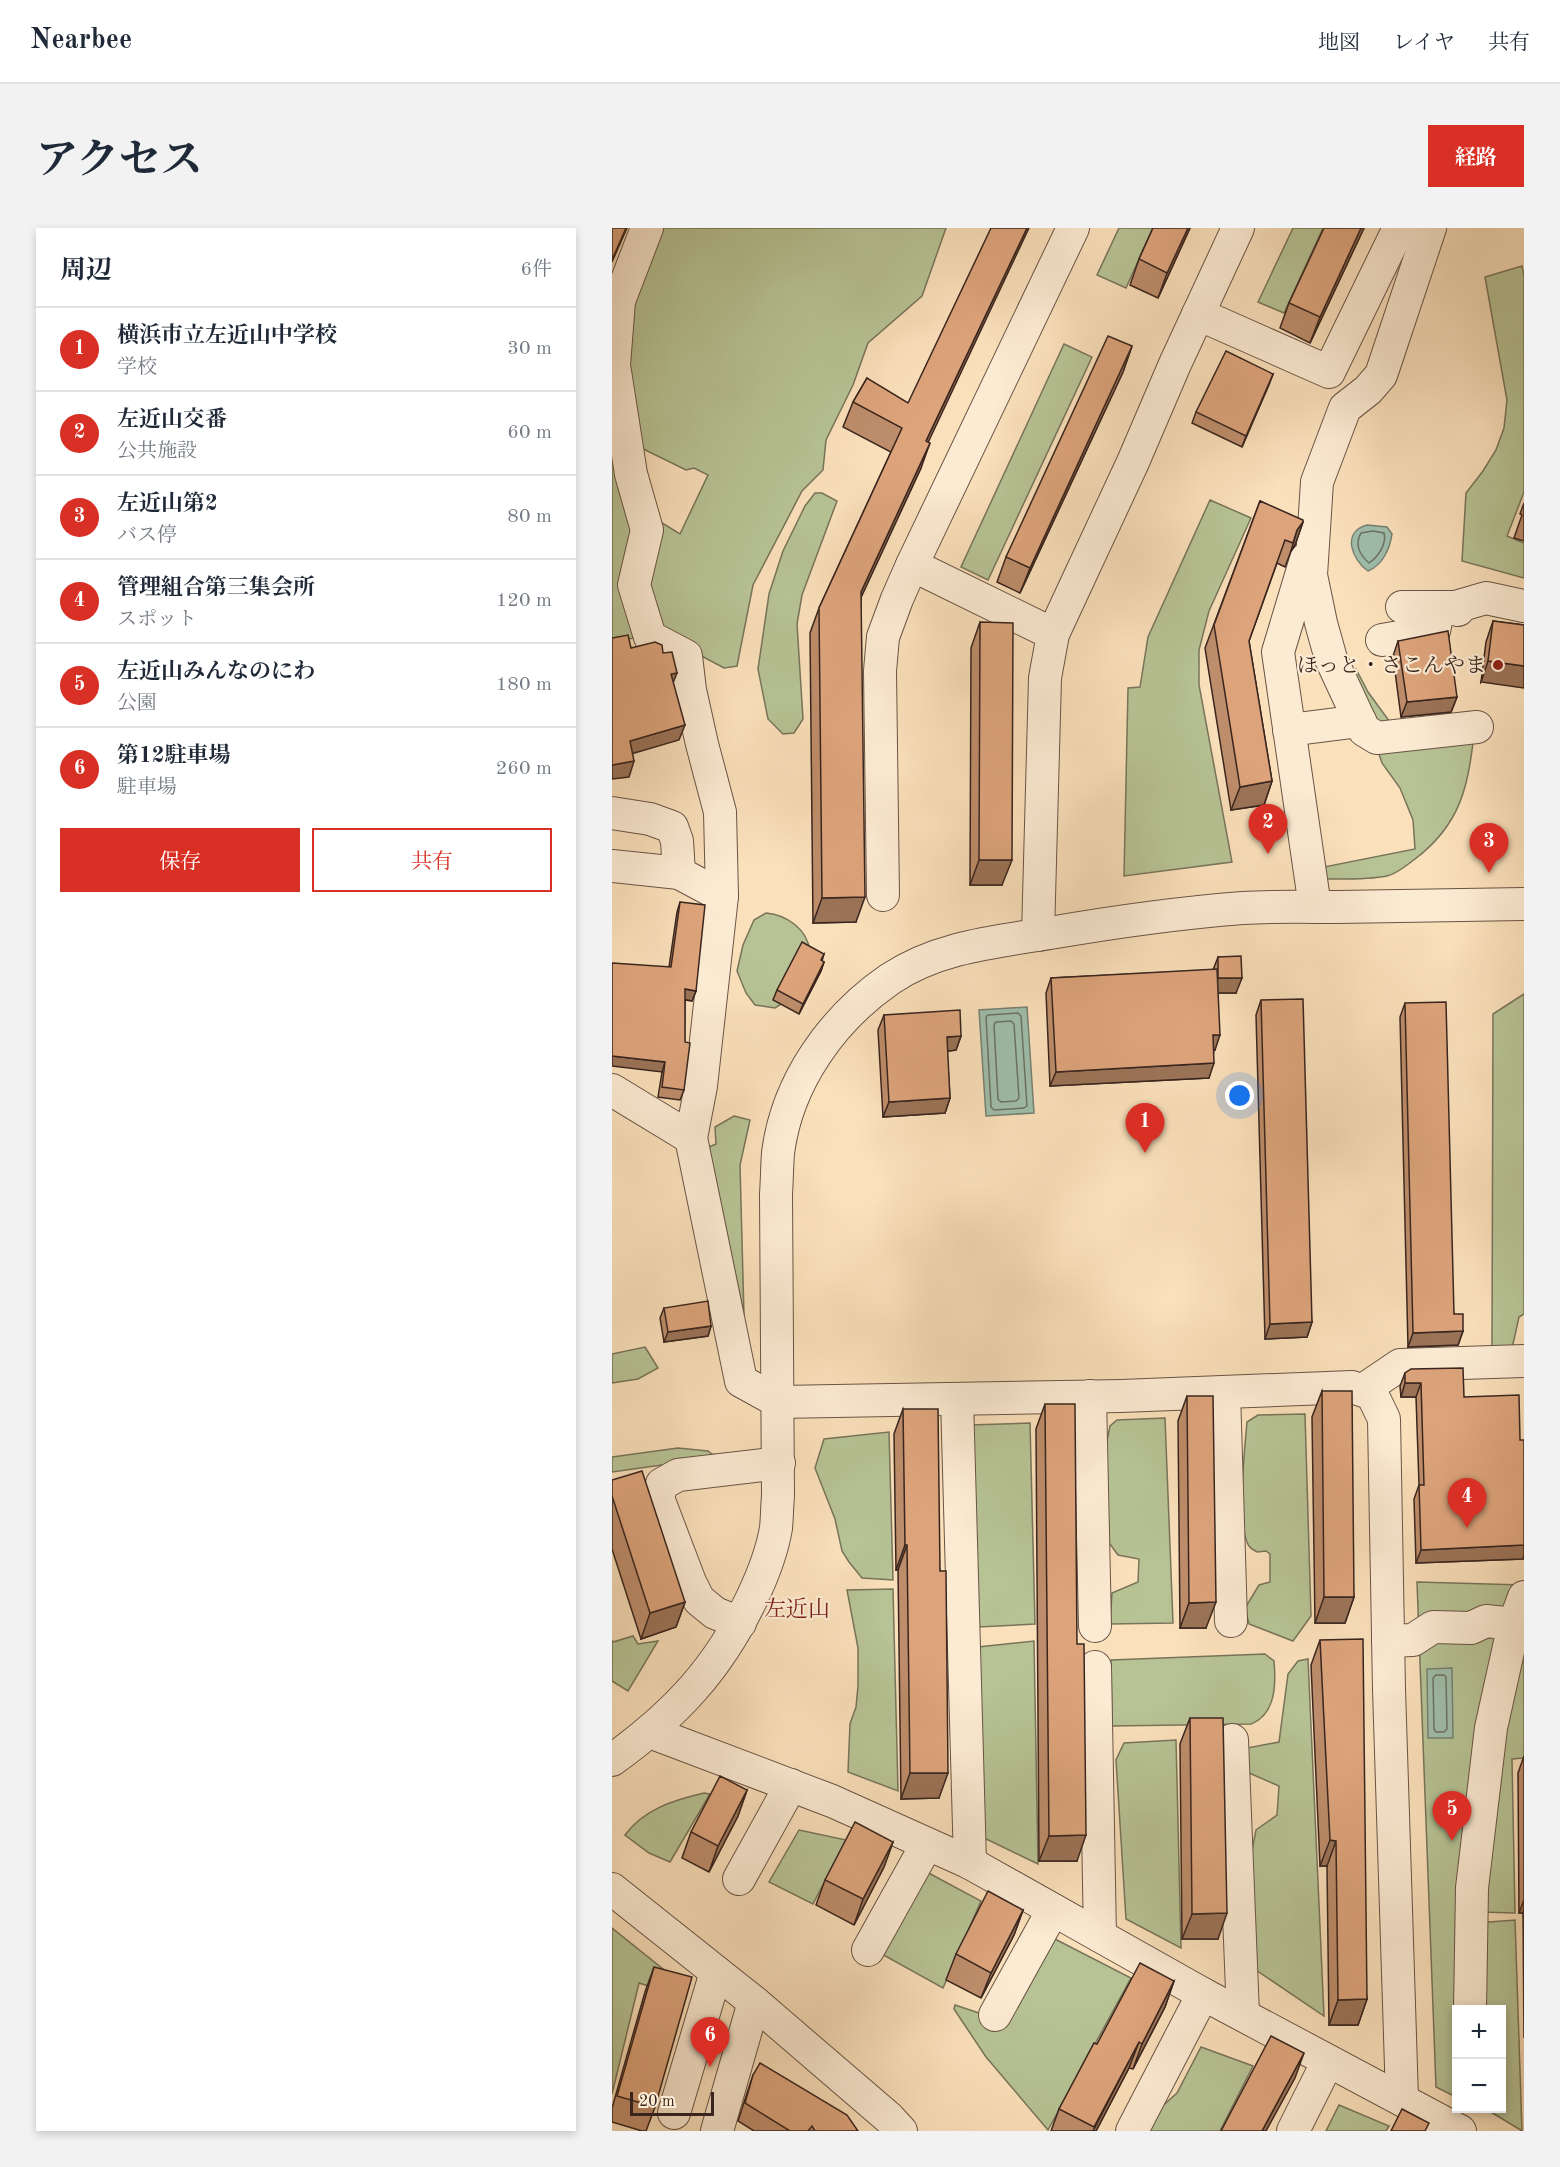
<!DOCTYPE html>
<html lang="ja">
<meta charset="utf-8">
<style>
body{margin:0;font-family:"Old Standard TT","Noto Serif JP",serif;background:#f2f2f3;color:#1f2937}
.controls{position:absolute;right:18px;bottom:18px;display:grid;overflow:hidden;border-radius:0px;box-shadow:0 3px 9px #0003}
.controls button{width:54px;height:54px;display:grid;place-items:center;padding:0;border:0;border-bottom:2px solid #e0e1e3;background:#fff;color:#1f2937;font:30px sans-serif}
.scale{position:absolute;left:18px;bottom:15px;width:84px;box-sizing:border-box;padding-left:6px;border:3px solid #39251e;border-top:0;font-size:16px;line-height:21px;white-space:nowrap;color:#39251e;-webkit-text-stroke:4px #fcebd3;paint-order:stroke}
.you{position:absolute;left:628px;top:868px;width:21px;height:21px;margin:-15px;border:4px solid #fff;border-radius:50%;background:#1a73e8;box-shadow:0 0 0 9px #1a73e833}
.badge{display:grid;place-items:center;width:39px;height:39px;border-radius:50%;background:#d93025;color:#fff;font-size:20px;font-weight:700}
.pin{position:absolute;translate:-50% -50px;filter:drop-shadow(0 2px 3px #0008)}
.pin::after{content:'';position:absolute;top:32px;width:21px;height:18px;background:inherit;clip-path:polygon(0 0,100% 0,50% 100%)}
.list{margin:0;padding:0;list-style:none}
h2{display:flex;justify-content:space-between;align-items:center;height:78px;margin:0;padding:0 24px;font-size:26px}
h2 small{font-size:20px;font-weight:400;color:#747a83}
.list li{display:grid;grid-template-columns:39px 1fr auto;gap:18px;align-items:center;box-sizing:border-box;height:84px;padding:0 24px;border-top:2px solid #e0e1e3}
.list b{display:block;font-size:22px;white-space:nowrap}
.list p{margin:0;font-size:20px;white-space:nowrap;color:#747a83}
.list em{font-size:20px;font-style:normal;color:#747a83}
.actions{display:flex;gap:12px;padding:18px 24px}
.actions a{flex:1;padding:14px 0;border:2px solid #d93025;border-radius:0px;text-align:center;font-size:21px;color:#d93025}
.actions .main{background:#d93025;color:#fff}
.map{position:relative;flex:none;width:912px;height:1903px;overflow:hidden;border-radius:0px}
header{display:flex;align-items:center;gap:36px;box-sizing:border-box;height:84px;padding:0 30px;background:#fff;border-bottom:2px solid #e0e1e3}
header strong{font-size:28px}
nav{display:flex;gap:33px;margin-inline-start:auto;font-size:21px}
.intro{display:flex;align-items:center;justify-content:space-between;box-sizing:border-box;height:144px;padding:0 36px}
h1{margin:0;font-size:42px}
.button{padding:15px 27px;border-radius:0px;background:#d93025;color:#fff;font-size:21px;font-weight:700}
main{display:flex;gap:36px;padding:0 36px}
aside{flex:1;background:#fff;border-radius:0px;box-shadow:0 3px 9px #0003}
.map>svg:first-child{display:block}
.green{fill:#b7c395;stroke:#78745a;stroke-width:1.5}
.water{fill:#9fbeab;stroke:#768173;stroke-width:1.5}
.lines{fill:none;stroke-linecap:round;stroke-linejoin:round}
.shore{stroke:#6c7264;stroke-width:1.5}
.minor-casing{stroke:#695445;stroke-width:34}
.minor{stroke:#fcebd3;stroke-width:32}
.wall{fill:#be8d6b;stroke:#39251e;stroke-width:1.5}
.shaded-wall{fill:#9b7357;stroke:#39251e;stroke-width:1.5}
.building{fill:#dda47c;stroke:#39251e;stroke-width:1.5}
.poi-dot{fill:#8f2418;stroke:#fcebd3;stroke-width:2}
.labels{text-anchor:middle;stroke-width:4.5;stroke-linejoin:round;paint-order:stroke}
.poi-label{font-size:21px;fill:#39251e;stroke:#fcebd3;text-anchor:end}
.neighbourhood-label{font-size:22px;fill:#7a1f14;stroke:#fcebd3}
</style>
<header>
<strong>Nearbee</strong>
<nav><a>地図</a><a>レイヤ</a><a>共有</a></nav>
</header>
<div class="intro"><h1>アクセス</h1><a class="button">経路</a></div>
<main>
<aside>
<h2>周辺<small>6件</small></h2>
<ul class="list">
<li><span class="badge">1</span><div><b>横浜市立左近山中学校</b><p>学校</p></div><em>30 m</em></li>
<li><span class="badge">2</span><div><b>左近山交番</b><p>公共施設</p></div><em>60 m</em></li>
<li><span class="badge">3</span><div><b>左近山第2</b><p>バス停</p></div><em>80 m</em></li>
<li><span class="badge">4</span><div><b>管理組合第三集会所</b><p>スポット</p></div><em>120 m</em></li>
<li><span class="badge">5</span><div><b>左近山みんなのにわ</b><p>公園</p></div><em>180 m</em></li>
<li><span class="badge">6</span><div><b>第12駐車場</b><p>駐車場</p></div><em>260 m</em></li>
</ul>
<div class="actions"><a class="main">保存</a><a>共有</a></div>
</aside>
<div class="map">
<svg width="912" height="1903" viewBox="0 0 912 1903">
<rect width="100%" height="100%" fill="#fae0bb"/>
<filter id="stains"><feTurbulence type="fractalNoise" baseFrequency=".00333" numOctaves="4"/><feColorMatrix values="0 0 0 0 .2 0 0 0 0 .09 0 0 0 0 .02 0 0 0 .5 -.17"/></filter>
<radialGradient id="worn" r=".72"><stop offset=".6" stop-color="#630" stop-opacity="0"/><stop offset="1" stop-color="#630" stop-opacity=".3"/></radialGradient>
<!-- green -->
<g class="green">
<polygon points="46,0 334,0 310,68 256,115 241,157 214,212 211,242 190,263 141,357 125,438 112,440 46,405 31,359 42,290 68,306 96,247 82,240 74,242 21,216 14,70"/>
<polygon points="507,0 541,0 514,60 485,47"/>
<polygon points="681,0 711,0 672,85 646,74"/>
<polygon points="910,38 912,48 912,264 895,308 912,315 912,350 850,333 854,265 871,243 884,222 892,200 895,172 873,49"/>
<polygon points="452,116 480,129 376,352 349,339"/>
<polygon points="0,190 21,301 28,409 0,414"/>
<polygon points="203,265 210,265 225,273 190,367 185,396 191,491 182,505 171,506 156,491 146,441 157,366 171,323 193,278"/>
<polygon points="598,272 639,290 597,383 587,422 587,457 620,634 512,648 516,460 528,459 536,409"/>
<path d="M730 440 744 441 756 464 783 501 862 505C857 558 848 597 803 631 795 637 785 646 775 648 755 652 731 651 710 651L707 640 803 621 801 592 788 560 770 535 756 494Z"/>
<path d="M154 685C175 687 195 701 198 723L179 770 163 780 143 777 134 765 125 743 131 717 142 692Z"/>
<polygon points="912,766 912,1086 907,1089 899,1125 880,1122 881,786"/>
<polygon points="122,888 138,892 128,937 132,1087 97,919 104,916 103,899"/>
<polygon points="33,1119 46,1140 26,1151 0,1155 0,1126"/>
<path d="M693 1186 699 1388 681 1413 637 1396 633 1380 647 1357 658 1354V1326L654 1323 645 1324C642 1322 639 1321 637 1318 624 1299 633 1218 635 1194L646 1187Z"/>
<polygon points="553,1190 561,1395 498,1396 500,1365 526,1354 527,1331 506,1327 495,1312 491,1232 498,1198 505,1192"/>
<polygon points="418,1195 423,1396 366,1399 357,1197"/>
<polygon points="277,1204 281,1352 250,1350 237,1334 230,1323 223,1291 203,1240 212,1211"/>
<polygon points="66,1220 96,1223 100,1226 114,1228 0,1244 0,1229"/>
<polygon points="805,1354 912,1357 912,1530 900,1531 903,1685 869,1684 844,1782 844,1869 824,1859"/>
<polygon points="281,1361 286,1563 236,1544 238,1496 244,1479 246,1458 246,1420 235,1362"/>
<polygon points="21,1408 26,1416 46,1413 16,1463 0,1453 0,1412 1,1414"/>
<polygon points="422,1413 426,1636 370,1609 366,1419"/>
<path d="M653 1426 662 1433C664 1456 664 1486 639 1496L500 1498 499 1432Z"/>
<polygon points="696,1431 712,1788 644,1742 638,1633 644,1602 665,1587 667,1558 637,1545 635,1520 667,1514 676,1446 686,1433"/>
<polygon points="564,1512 569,1720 514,1691 504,1532 512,1515"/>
<path d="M92 1565 98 1566 58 1634 37 1625 13 1607C32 1581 62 1572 92 1565Z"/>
<polygon points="187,1602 234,1612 201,1676 157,1654"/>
<polygon points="311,1642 369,1673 331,1760 266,1724"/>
<polygon points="903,1692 910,1903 874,1881 890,1880 890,1782 867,1781 864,1695"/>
<polygon points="0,1700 66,1753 62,1766 27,1755 0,1866"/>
<polygon points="439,1709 519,1750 436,1902 374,1829 342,1781 343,1777 388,1792"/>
<polygon points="589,1819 641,1838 608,1903 537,1903 546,1882 565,1865"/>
<polygon points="727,1877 777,1898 774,1903 714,1903"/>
</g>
<!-- water -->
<g class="water">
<path d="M755 297 775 299 780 306C778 320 771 337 756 343 740 332 729 304 755 297Z"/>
<polygon points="415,779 422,885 374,888 367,782"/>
<polygon points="840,1440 841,1510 816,1510 815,1441"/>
</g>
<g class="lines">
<!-- shore -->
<g class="shore">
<path d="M761 303 772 305C775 316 766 329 757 335 748 327 742 317 749 305Z"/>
<polygon points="406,785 409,788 415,878 412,880 382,882 379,879 374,789 376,787"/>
<polygon points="399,793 402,796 407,870 404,873 389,874 386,871 382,797 384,794"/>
<polygon points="824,1447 832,1447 834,1449 835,1501 832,1504 824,1504 822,1501 821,1450"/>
</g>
<defs>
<g id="minor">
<polyline points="35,0 7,73 2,137 19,246 35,302 22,357 38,409 74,428 78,462 90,516 108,584 110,668 89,858 79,910 129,1153 167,1174 509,1168 740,1159 760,1166 772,1191 777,1461 790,1871"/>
<polyline points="818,0 769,147 756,162 733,180 705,254 699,347 709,395 719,431 752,502 765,510 865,499"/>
<polyline points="586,86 717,144 787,0"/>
<polyline points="694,331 666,424 703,679"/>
<polyline points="300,337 441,406"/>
<polyline points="790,379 844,379 846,382"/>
<polyline points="770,412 822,403 826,384 874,370 912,378"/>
<polyline points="677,502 748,493"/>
<polyline points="0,585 38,591 60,599 65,613 67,645"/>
<polyline points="0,638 67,645 110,668"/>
<polyline points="271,667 268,443 271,409 285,371 300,337 461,0"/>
<polyline points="426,707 433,450 441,406 521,234 563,136 626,0"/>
<polyline points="0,862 79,910"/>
<polyline points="751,1162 788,1137 912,1133"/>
<polyline points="612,1164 619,1393"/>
<polyline points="478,1168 483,1398"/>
<polyline points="345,1171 358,1635"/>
<polyline points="128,1395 103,1385 87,1372 78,1354 46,1270 50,1256 66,1247 167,1235"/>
<polyline points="776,1413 801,1412 821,1399 859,1400 874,1393 902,1396"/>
<polyline points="483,1439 488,1708"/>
<polyline points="38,1504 220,1573 358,1635 591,1766 848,1903"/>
<polyline points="620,1512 631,1787"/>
<path d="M0 1532C64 1486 106 1441 140 1370 150 1349 160 1324 164 1300 165 1290 165 1279 166 1268L164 966C165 952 165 938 166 925 175 854 220 791 278 751 326 719 382 714 438 705 502 694 566 685 631 680 663 678 695 679 726 679 788 678 850 677 912 676"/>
<polyline points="127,1651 179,1557"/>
<polyline points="0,1661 142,1774 277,1890 289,1903"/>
<polyline points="256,1722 315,1616"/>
<polyline points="858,1782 860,1660 879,1500 902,1396 912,1369"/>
<polyline points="383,1787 441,1682"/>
<polyline points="62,1885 104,1744"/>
<polyline points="105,1903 142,1774"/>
<polyline points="520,1903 591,1766"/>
<polyline points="681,1903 716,1833"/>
</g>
</defs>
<!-- minor casing -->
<use href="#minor" class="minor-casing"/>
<!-- minor -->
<use href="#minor" class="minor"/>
</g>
<!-- wall -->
<g class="wall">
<polygon points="541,0 578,0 546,70 518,57 527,31"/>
<polygon points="752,0 698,115 668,100 677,75"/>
<polygon points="520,118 511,144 408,365 385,354 394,329"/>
<polygon points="661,146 630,219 580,195 584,184"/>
<polygon points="255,150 316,214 309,240 249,369 244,694 201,695 198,405 207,380 279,224 231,199 241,174"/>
<polygon points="648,273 691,294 683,317 679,323 673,339 665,335 637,413 660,553 652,577 619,582 593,420"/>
<polygon points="912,275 912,313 902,310 910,287 908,286"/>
<polygon points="881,393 912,397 869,454 874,414"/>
<polygon points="368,394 390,657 358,657 359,420"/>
<polygon points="786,413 845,469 839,484 789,489 781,428"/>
<polygon points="68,674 84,763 80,773 73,772 72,862 68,872 46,869 50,844 57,739 65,684"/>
<polygon points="212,726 210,733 212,734 209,743 187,786 161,772 165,762"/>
<polygon points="606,729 624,765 606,765 603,822 602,822 597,850 438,858 434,765 439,750 601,742"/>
<polygon points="649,772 700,1094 695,1109 653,1111 644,787"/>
<polygon points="793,775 842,1086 851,1103 846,1117 796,1119 788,789"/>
<polygon points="272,787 349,808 344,822 335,823 338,870 333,885 271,889 266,802"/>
<polygon points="52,1080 99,1098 96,1108 52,1114 48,1090"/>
<polygon points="793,1145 852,1169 911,1331 804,1335 802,1271 807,1257 804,1169 789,1169 788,1158"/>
<polygon points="710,1163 742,1369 733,1395 703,1395 700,1189"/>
<polygon points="575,1168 594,1400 568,1400 566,1193"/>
<polygon points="433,1176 465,1633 427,1633 424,1201"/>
<polygon points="291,1181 328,1343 327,1570 289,1571 286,1342 284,1342 282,1206"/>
<polygon points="0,1268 73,1374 64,1399 29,1411 0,1321"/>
<polygon points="708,1412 755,1771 746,1797 717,1797 715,1638 708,1638 699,1437"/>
<polygon points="578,1490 606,1711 570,1711 568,1516"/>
<polygon points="912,1528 912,1810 911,1685 907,1685 906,1545"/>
<polygon points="135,1562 126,1588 97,1644 70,1630 79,1604"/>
<polygon points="281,1614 272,1639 242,1697 204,1677 213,1652"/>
<polygon points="411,1682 402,1707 369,1770 334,1752 344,1726"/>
<polygon points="42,1739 43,1879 34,1903 30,1903 0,1894 0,1880 33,1764"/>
<polygon points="562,1753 553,1779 521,1841 517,1840 484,1903 439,1903 447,1881 485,1816"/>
<polygon points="141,1847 246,1903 142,1903 126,1893 135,1865"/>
</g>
<!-- shaded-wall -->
<g class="shaded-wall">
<polygon points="14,0 15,0 0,34 0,32"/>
<polygon points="415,0 417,0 305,238 314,213"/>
<polygon points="576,0 578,0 546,70 555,45"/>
<polygon points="749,0 752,0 698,115 708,89"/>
<polygon points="520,118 511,144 408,365 418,340"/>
<polygon points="661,146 657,157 630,219 634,208"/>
<polygon points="318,215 309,240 240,389 249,364"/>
<polygon points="691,294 683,317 679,323 685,302"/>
<polygon points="876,433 912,438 912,460 869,454"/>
<polygon points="65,445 59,460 59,446"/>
<polygon points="845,469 839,484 789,489 795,474"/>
<polygon points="73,497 67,512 12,528 18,513"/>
<polygon points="22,533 17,549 0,551 0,537"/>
<polygon points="660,553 652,577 619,582 628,559"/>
<polygon points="367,632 400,632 390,657 358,657"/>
<polygon points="253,669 244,694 201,695 210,670"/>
<polygon points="212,734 209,743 187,786 191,776"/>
<polygon points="606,750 630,750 624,765 601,765"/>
<polygon points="73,761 84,763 80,773 70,771"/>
<polygon points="601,807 608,807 603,822 596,822"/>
<polygon points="349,808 344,822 329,824 335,809"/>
<polygon points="0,828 53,834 50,844 0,838"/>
<polygon points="602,835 597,850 438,858 444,844"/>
<polygon points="338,870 333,885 271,889 277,874"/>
<polygon points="700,1094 695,1109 653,1111 658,1096"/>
<polygon points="99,1098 96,1108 52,1114 56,1104"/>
<polygon points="851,1103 846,1117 796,1119 801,1105"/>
<polygon points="793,1155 809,1155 804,1169 789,1169"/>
<polygon points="293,1317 295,1317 286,1342 284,1342"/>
<polygon points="912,1317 912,1327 911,1331 804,1335 809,1322"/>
<polygon points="712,1369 742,1369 733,1395 703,1395"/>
<polygon points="73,1374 64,1399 29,1411 38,1385"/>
<polygon points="604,1374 594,1400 568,1400 577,1375"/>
<polygon points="298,1545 336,1545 327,1570 289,1571"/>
<polygon points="135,1562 126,1588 97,1644 106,1618"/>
<polygon points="474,1607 465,1633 427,1633 437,1608"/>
<polygon points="718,1612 724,1613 715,1638 708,1638"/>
<polygon points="281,1614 272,1639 242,1697 251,1671"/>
<polygon points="912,1672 912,1681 911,1685 907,1685"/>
<polygon points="411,1682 402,1707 369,1770 379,1745"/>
<polygon points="615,1685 606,1711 570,1711 580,1686"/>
<polygon points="562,1753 553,1779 521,1841 530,1816"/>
<polygon points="755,1771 746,1797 717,1797 726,1772"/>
<polygon points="527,1814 517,1840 484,1903 481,1903"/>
<polygon points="692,1825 683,1850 654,1903 650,1903"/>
</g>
<!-- building -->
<g class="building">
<polygon points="0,0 14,0 0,32"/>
<polygon points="379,0 415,0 314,213 318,215 249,364 253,669 210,670 207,380 290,200 241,174 255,150 296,175"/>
<polygon points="541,0 576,0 555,45 527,31"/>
<polygon points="712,0 749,0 708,89 677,75"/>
<polygon points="496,108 520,118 418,340 394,329"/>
<polygon points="614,123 661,146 634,208 584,184"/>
<polygon points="648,273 691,292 691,294 685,302 681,315 673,312 637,413 660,553 628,559 602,397"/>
<polygon points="881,393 912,397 912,438 876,433"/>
<polygon points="368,394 401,395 400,632 367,632"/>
<polygon points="836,403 845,469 795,474 786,413"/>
<polygon points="16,407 19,420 43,414 50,417 51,425 60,424 65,445 59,446 73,497 18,513 22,533 0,537 0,410"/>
<polygon points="68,674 93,677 84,763 73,761 73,814 78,815 72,862 50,859 53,834 0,828 0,735 59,739"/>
<polygon points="190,714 212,726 209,732 212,734 191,776 165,762"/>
<polygon points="629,728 630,750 606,750 606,729"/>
<polygon points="605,741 608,807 601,807 602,835 444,844 439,750"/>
<polygon points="691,771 700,1094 658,1096 649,772"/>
<polygon points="834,774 842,1086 851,1086 851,1103 801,1105 793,775"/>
<polygon points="348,782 349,808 335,809 338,870 277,874 272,787"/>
<polygon points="96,1073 99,1098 56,1104 52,1080"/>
<polygon points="851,1140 852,1169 907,1167 908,1212 912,1212 912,1317 809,1322 807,1257 812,1257 809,1155 793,1155 793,1145 799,1141"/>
<polygon points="710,1163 740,1163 742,1369 712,1369"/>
<polygon points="575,1168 601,1168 604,1374 577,1375"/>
<polygon points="433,1176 463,1176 465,1416 472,1416 474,1607 437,1608"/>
<polygon points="291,1181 326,1181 328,1343 334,1343 336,1545 298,1545 295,1317 293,1317"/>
<polygon points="30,1243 73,1374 38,1385 0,1268 0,1252"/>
<polygon points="751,1411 755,1771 726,1772 724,1613 718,1612 708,1412"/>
<polygon points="578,1490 611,1490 615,1685 580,1686"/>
<polygon points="108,1548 135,1562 106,1618 79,1604"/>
<polygon points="243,1594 281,1614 251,1671 213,1652"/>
<polygon points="376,1663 411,1682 379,1745 344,1726"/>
<polygon points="528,1735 562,1753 530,1816 527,1814 482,1899 447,1881 482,1815 485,1816"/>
<polygon points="42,1739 80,1749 43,1879 5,1868"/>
<polygon points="659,1808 692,1825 650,1903 609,1903"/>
<polygon points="148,1835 235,1887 246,1903 203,1903 200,1898 196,1903 178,1903 133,1875 141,1847"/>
<polygon points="790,1881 817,1895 813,1903 779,1903"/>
</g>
<!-- markers -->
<circle class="poi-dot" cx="886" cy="437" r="6"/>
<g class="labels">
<!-- poi labels -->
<g class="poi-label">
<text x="874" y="444">ほっと・さこんやま</text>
</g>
<!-- neighbourhood labels -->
<g class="neighbourhood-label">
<text x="185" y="1388">左近山</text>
</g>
</g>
<rect width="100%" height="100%" filter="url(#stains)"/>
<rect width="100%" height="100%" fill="url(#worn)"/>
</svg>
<div class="controls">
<button>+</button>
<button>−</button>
</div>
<div class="scale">20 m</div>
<div class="you"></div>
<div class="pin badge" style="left:533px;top:925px">1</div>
<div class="pin badge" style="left:656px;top:626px">2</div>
<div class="pin badge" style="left:877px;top:645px">3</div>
<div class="pin badge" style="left:855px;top:1300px">4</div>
<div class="pin badge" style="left:840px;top:1613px">5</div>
<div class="pin badge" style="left:98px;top:1839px">6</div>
</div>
</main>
